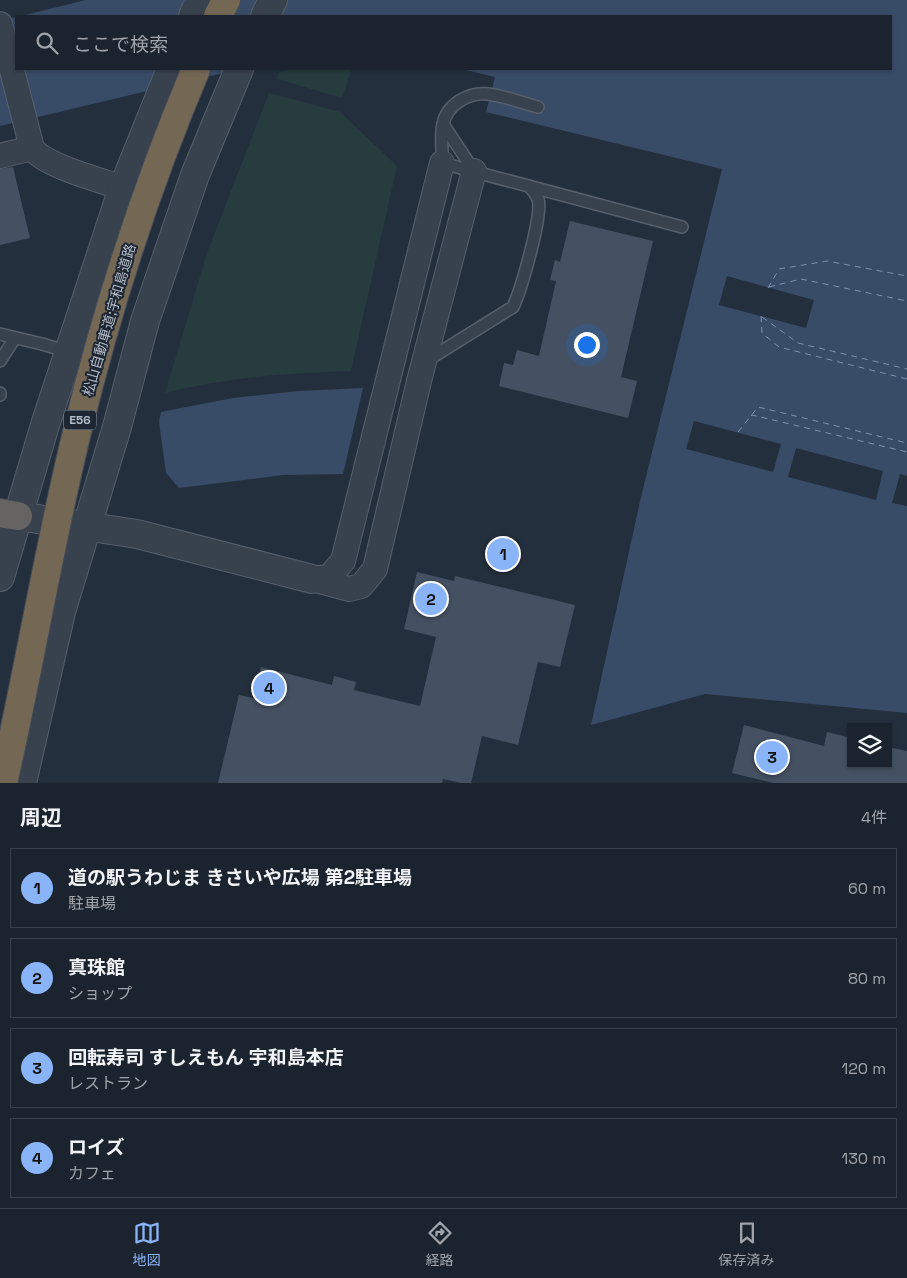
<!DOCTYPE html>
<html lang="ja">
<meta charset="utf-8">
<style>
body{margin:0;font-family:"Space Grotesk","Noto Sans JP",sans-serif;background:#242b36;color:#f1f3f6}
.controls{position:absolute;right:15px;bottom:15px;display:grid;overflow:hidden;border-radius:0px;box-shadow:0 1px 4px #0004}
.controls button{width:45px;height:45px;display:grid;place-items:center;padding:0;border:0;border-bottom:1px solid #39404a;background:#1b232e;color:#f1f3f6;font:25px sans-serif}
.you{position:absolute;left:586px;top:344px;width:18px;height:18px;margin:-12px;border:4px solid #fff;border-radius:50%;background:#1a73e8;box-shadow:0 0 0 8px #1a73e833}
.badge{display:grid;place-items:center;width:32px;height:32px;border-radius:50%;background:#8ab4f8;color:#111;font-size:16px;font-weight:700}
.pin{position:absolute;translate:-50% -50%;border:2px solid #fff;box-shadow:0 1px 5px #0006}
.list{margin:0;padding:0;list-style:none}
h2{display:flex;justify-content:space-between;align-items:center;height:65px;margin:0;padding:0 20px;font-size:21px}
h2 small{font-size:16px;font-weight:400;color:#a0a4aa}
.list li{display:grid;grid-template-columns:32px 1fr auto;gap:15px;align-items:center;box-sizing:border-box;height:80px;margin:0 10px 10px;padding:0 10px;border:1px solid #39404a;border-radius:0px}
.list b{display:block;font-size:19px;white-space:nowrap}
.list p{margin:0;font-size:16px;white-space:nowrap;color:#a0a4aa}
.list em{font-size:16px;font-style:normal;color:#a0a4aa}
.icon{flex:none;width:28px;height:28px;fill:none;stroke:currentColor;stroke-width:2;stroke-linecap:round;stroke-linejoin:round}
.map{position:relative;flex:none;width:907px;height:783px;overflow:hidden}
.search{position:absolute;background:#1b232e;box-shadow:0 1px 4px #0004;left:15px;right:15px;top:15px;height:55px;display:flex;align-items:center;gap:12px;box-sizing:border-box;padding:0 18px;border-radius:0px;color:#a0a4aa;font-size:19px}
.sheet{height:425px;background:#1b232e}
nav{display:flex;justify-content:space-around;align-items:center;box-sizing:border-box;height:70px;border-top:1px solid #39404a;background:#1b232e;font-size:14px;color:#a0a4aa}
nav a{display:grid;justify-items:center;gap:2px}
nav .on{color:#8ab4f8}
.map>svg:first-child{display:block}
.green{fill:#263c3f}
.water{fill:#394c67}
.pier{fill:#242f3e}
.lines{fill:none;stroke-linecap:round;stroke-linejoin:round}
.ferry{stroke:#7c92b1;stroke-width:1;stroke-dasharray:6 5;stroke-linecap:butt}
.building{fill:#455162}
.service-casing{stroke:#565f6c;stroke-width:14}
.minor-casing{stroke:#565f6c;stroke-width:26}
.tertiary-casing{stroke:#565f6c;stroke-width:30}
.trunk-casing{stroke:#434c59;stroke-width:30}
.motorway-casing{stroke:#434c59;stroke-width:30}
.service{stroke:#38414e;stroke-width:11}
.minor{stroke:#38414e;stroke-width:24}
.tertiary{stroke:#38414e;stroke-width:28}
.trunk{stroke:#656462;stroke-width:28}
.motorway{stroke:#746855;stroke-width:28}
.motorway-bridge-casing{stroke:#434c59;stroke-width:30;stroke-linecap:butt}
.motorway-bridge{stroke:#746855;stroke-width:28}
.labels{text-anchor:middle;stroke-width:4;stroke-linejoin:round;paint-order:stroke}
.shield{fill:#1d2633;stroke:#878f9c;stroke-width:1}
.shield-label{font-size:12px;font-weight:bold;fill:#b4bcc9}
.street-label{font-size:14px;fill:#b4bcc9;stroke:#1d2633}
</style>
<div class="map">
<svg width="907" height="783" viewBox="0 0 907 783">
<rect width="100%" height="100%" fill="#242f3e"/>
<!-- green -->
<g class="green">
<polygon points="293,69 352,69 342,98 277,79 279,72"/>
<path d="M269 93 340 112 397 166 351 371C287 373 227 377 165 393L207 253Z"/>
</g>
<!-- water -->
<g class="water">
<polygon points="86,0 907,0 907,713 705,694 591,725 641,497 722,169 486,112 495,77 461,69 891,69 891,16 21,16"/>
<polygon points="16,17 16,69 240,69 0,126 0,22"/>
<polygon points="363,388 343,474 283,475 179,488 166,473 159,422 161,412 233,398 299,391"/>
</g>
<!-- pier -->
<g class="pier">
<polygon points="727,276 814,300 806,328 719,305"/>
<polygon points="694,421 781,444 773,472 686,449"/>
<polygon points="796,448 883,471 876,500 788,477"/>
<polygon points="900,474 907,476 907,506 892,503"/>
</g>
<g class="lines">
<!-- ferry -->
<g class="ferry">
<polyline points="769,287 801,279 907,301"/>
<polyline points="768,288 779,269 827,261 907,276"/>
<polyline points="761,316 762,333 779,347 907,379"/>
<polyline points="762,317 798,343 907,369"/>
<polyline points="751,416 752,415 907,452"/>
<polyline points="738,432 758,407 907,443"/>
</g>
</g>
<!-- building -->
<g class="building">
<polygon points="13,167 30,238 0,245 0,169"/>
<polygon points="570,221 653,241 621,377 637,381 628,418 499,386 504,363 513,365 517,350 539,356 556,281 550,280 555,260 560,262"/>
<polygon points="417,572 454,581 455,576 575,605 560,667 538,662 518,745 482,736 471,783 461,783 443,779 442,783 218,783 239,695 253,698 261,667 332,685 334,676 356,682 354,690 420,706 436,637 404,629"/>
<polygon points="744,725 824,746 827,732 851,738 851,764 888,764 888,747 907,751 907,783 773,783 732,773"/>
</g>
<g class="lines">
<defs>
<g id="service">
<path d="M538 107C522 103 505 96 488 94 469 92 447 104 443 124 440 136 443 151 442 163L682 227"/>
<polyline points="443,124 474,171"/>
<polyline points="0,334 42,344 69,352"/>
<polyline points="0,361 15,338"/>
<path d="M426 361 513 307C521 290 543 215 538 199 536 194 532 189 529 186"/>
<polyline points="0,393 0,395"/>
</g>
<g id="minor">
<path d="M0 24 32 148C45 166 100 180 123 188"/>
<polyline points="0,156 32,148"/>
<polyline points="312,579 349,589 361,586 375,569 419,381 474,171"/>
<polyline points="312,579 329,577 343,561 442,163"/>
</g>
<g id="tertiary">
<polyline points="193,16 200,0"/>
<polyline points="265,16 273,0"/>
<polyline points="18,516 137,534 312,579"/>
<polyline points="0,577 45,425 123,188 171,69"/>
<polyline points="22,783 61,612 117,427 145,321 195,175 239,69"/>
</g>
<polyline id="trunk" points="0,513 18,516"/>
<polyline id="motorway" points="218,16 226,0"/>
</defs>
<!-- service casing -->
<use href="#service" class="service-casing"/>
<!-- minor casing -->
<use href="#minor" class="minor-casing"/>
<!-- tertiary casing -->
<use href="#tertiary" class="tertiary-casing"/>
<!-- trunk casing -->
<use href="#trunk" class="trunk-casing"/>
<!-- motorway casing -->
<use href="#motorway" class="motorway-casing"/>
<!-- service -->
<use href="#service" class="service"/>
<!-- minor -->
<use href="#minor" class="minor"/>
<!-- tertiary -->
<use href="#tertiary" class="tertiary"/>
<!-- trunk -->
<use href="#trunk" class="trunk"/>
<!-- motorway -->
<use href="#motorway" class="motorway"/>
<defs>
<path id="motorway-bridge" d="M3 783C30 665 49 545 78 428 108 305 147 185 196 69"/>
</defs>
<!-- motorway-bridge casing -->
<use href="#motorway-bridge" class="motorway-bridge-casing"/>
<!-- motorway-bridge -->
<use href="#motorway-bridge" class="motorway-bridge"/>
</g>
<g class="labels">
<!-- shield labels -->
<rect class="shield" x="64" y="410.5" width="32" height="19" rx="4"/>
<g class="shield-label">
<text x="80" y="424">E56</text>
</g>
<!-- street labels -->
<g class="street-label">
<text transform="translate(109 320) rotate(-74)" y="5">松山自動車道;宇和島道路</text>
</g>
</g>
</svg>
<div class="controls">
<button><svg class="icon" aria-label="layers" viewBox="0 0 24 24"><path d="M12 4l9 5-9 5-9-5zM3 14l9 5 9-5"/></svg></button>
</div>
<div class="you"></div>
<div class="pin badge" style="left:503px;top:554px">1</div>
<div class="pin badge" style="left:431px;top:599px">2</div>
<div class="pin badge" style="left:772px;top:757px">3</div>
<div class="pin badge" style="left:269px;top:688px">4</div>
<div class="search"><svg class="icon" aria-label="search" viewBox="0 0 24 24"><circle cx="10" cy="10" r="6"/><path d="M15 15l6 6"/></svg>ここで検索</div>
</div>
<section class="sheet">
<h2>周辺<small>4件</small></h2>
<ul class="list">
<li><span class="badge">1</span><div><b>道の駅うわじま きさいや広場 第2駐車場</b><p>駐車場</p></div><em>60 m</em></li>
<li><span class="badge">2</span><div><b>真珠館</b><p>ショップ</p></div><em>80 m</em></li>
<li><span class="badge">3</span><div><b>回転寿司 すしえもん 宇和島本店</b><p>レストラン</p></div><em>120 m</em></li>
<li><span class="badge">4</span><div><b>ロイズ</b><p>カフェ</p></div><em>130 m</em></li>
</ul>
</section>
<nav>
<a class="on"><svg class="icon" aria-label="map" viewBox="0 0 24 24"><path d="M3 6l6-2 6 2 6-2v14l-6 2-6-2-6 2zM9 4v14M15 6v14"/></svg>地図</a>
<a><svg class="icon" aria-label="directions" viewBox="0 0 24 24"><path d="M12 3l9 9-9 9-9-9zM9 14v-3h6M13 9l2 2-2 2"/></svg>経路</a>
<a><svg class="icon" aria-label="saved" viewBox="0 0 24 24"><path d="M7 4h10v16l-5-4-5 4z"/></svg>保存済み</a>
</nav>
